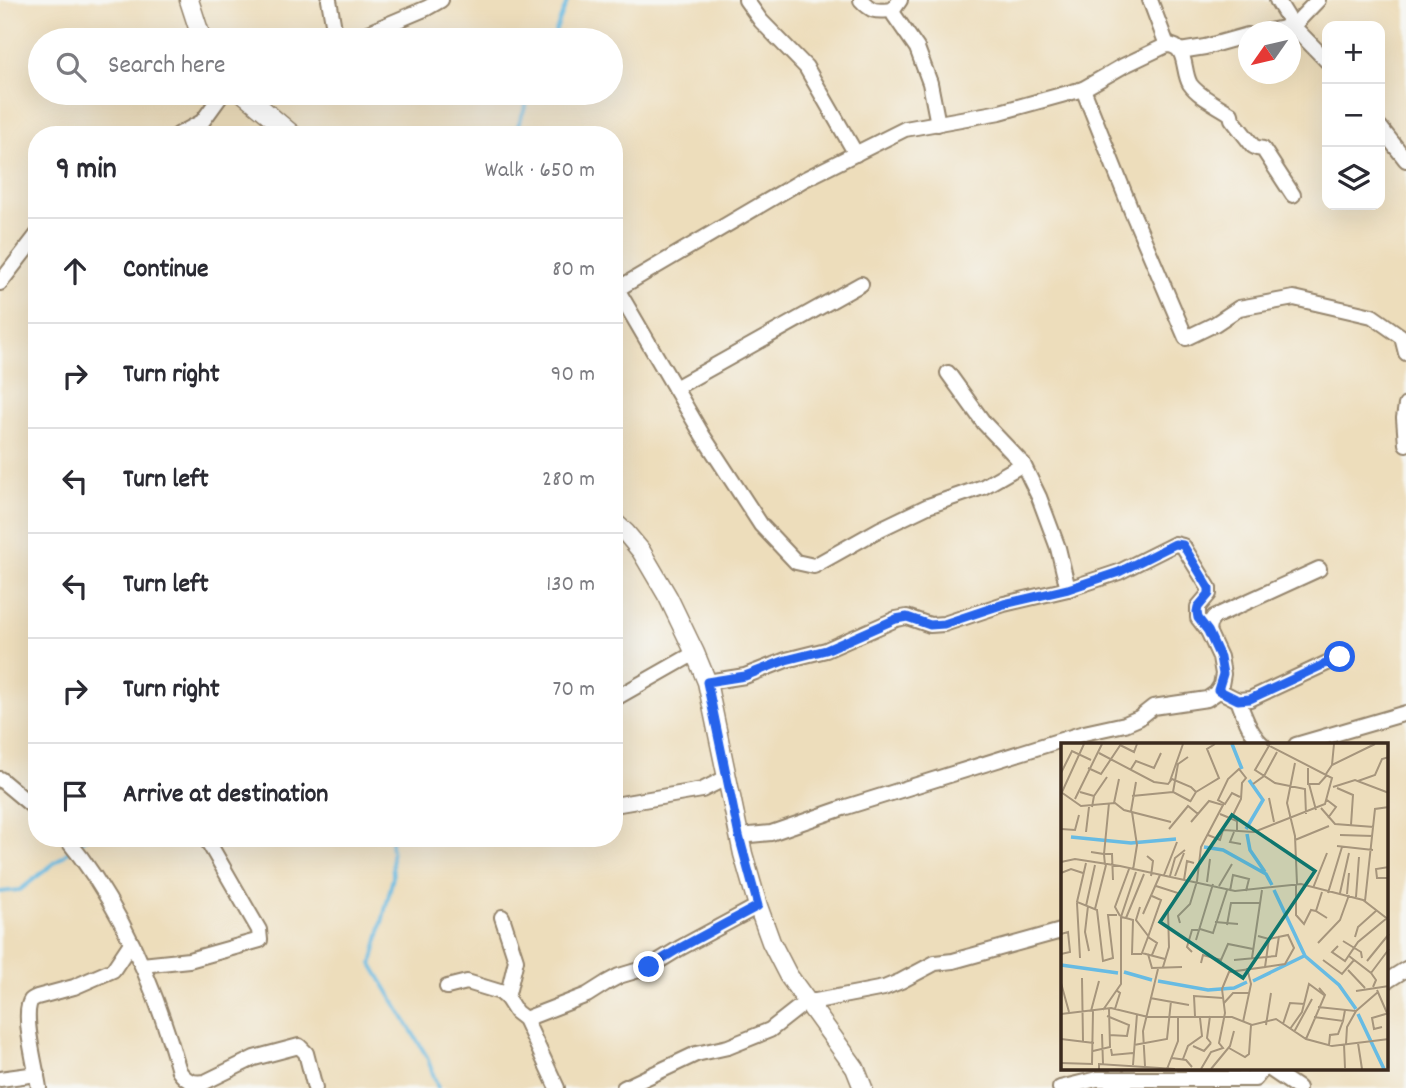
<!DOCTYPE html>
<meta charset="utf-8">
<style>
body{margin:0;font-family:Dekko,sans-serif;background:#f2f2f3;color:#2b2b33}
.controls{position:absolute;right:21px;top:21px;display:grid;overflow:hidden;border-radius:14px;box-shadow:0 7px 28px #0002}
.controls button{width:63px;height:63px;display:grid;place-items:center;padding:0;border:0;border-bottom:2px solid #e1e1e2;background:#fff;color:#2b2b33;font:35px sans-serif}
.compass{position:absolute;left:1238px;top:21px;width:63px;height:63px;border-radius:50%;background:#fff;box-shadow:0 7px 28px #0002;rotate:236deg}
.stop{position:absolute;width:21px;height:21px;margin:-16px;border:5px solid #2563eb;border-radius:50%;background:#fff}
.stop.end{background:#2563eb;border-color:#fff;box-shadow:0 2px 7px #0008}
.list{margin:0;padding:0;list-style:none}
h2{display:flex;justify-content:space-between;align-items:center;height:91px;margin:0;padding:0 28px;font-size:30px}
h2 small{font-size:23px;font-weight:400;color:#7c7c81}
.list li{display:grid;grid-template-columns:46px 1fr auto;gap:21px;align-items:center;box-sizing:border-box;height:105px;padding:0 28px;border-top:2px solid #e1e1e2}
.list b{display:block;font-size:26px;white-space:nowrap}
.list em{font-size:23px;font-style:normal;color:#7c7c81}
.icon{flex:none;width:38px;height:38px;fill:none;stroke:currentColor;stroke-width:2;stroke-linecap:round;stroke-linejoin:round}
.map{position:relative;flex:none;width:1406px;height:1088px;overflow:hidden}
.search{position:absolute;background:#fff;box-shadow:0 7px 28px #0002;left:28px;top:28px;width:595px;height:77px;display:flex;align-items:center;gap:18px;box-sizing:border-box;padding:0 24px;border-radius:38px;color:#7c7c81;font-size:26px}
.panel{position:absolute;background:#fff;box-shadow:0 7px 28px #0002;left:28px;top:126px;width:595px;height:721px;border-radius:28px}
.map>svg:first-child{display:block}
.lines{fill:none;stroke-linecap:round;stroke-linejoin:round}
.stream{stroke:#67bbe3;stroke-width:3.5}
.minor-casing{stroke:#94846c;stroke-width:18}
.tertiary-casing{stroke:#94846c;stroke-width:21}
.minor{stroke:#fff;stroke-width:14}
.tertiary{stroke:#fff;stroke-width:18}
.route{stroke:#2563eb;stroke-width:9}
.inset-river{fill:none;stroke:#67bbe3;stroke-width:3.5}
.inset-road{fill:none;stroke:#a6957c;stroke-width:2}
.view{fill:#0f766e;fill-opacity:0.15;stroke:#0f766e;stroke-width:3.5}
.inset-edge{fill:none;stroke:#3b2a1e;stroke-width:3.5}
</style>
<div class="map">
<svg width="1406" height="1088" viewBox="0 0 1406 1088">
<rect width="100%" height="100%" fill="#f6f6f2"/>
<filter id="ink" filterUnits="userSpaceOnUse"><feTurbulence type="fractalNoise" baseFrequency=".0143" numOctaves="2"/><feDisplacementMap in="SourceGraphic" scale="14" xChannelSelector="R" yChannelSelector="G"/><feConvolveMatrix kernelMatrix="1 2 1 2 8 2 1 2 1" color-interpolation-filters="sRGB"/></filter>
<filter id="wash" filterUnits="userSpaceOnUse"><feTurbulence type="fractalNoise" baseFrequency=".00686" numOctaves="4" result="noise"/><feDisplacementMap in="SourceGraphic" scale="28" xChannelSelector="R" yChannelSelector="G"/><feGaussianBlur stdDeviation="1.57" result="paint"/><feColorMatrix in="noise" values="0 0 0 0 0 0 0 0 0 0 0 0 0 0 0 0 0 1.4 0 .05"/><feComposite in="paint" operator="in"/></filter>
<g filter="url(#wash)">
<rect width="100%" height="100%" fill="#edddbb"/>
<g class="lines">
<!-- stream -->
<g class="stream">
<polyline points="552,40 568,0"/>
<polyline points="514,135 531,93"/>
<polyline points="391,838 393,877 372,964 427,1057 438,1088"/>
<polyline points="77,845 85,838"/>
<polyline points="0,892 20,890 71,850"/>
</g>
</g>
</g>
<g filter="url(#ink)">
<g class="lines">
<defs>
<g id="minor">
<polyline points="329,0 336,40"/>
<polyline points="746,0 761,21 806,67 856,154"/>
<path d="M861 0C873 13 876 11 893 10"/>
<polyline points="900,0 893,10 894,15 917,48 930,83 938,124"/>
<polyline points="1150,0 1167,45"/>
<polyline points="1277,0 1293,26 1327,61"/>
<polyline points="1264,32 1293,26 1318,0"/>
<polyline points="351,40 427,8 441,0"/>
<polyline points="1180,51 1205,47 1248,35"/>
<polyline points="1083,89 1132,212 1186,338 1215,324 1239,308 1294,298 1372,316 1402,337 1406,353"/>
<polyline points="1380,127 1406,160"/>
<polyline points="178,135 202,122 223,93"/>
<polyline points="0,283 37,235"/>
<polyline points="617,289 703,436 761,525 796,562 814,566 880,529 928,506 983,487 1023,464"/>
<path d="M614 291 803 180 905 129 1000 112 1083 89 1123 66 1167 45C1188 45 1182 71 1190 84 1199 97 1218 105 1231 114L1232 119 1253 146 1257 148 1263 149 1293 195"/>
<polyline points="948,373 984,423 1023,464 1039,497 1058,548 1068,589"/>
<polyline points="675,388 861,284"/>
<polyline points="1406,405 1404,418 1406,444"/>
<polyline points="1208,631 1209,624 1214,617 1319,569"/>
<polyline points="707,682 745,676 786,660 826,650 896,619 907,617 930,625 944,624 1004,604 1068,589 1119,572 1175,544 1183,546 1209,588 1209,594 1198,607 1198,618 1208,631 1220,657 1223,674 1221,685 1216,693 1207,699 1153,707 1139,718 1125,724 1084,733 843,808 771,833 739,836"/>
<polyline points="1218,690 1238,700 1250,699 1340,657"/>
<polyline points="614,699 695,653"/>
<path d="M1238 700C1244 715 1250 734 1263 745"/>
<polyline points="1296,745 1406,713"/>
<polyline points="0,779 37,810"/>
<polyline points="614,805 702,790 726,778"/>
<path d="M66 838C121 905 156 989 179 1071 186 1081 193 1084 205 1082L254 1058 299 1046 306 1053 315 1088"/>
<polyline points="502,917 516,960 507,998"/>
<polyline points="142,965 189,960 260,940 259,930 206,838"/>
<polyline points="1387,981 1406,969"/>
<polyline points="447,987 467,982 500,992 507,998 516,1012 525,1019 557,1088"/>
<polyline points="525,1019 587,995 606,983 619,976 649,967 680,948 758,906"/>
<polyline points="1270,1069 1298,1088"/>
<polyline points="0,1079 37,1074"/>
<path d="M39 1088C36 1068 24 1023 29 1005 31 999 31 1000 37 997L74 987 113 970 131 943"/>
<polyline points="624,1088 696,1054 728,1047 770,1030 807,1001 816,1001 884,988 901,981 935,963 953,961 1061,931 1063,932"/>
<polyline points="1060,1088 1097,1079 1255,1079 1263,1069"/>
</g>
<g id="tertiary">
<polyline points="189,0 202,40"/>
<polyline points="243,93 293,135"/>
<polyline points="614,522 626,533 641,551 668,597 695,653 707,682 743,854 758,906 771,942 788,975 855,1068 863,1088"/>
</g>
</defs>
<!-- minor casing -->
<use href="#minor" class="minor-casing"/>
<!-- tertiary casing -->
<use href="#tertiary" class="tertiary-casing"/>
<!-- minor -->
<use href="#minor" class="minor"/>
<!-- tertiary -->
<use href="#tertiary" class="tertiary"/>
</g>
</g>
<g class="lines" filter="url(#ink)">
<!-- route -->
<polyline class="route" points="649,967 680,948 758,906 739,836 707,682 745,676 786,660 826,650 896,619 907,617 930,625 944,624 1004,604 1068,589 1119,572 1175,544 1183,545 1209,588 1209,594 1198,607 1197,612 1198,618 1208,631 1220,657 1223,674 1218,690 1238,700 1250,699 1340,657"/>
</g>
<!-- overview -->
<g transform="translate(1061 743)">
<rect width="327" height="327" fill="#edddbb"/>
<path class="inset-river" d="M171 1 181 26M185 86 202 57 188 37M186 91 189 107 204 129M10 94 70 100 115 96M143 104 162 107 205 131 211 142M213 147 244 213 278 242 295 266M0 222 57 230M63 229 91 237M97 238 147 247 173 245 186 239M192 238 243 213M297 271 323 326"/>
<path class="inset-road" d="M209 1 194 27 214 40 244 46 245 71M59 2 73 9 76 1M38 10 93 39 107 41 111 36 130 44 135 49 129 59M127 14 117 21 112 49 129 58M234 20 226 60 234 93 236 141M271 22 273 1M27 25 40 31 60 1M247 25V41H258L266 32M70 26 75 18 93 25 100 10M0 30 11 8 30 17M265 31 271 22 314 1M109 38 122 1M297 38 314 32 321 16 328 14M192 41 203 33 216 9M248 41 255 67M272 44 294 37 328 50M276 45 292 52 290 82M0 49 20 63 54 60 63 67 110 79M1 49 23 1M19 49 33 53 31 64M135 49 158 35 146 6 154 1M33 53 46 34M71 53 112 49M208 55 213 79M14 56 41 1M266 57 275 64 267 75M53 60 58 36M260 65 274 81 313 84M70 68 75 39M71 69 76 102 72 127M159 71 176 78V89M170 76 180 56 181 40 185 35 178 26 167 36 157 57 164 61 171 50 179 54M0 86 14 87 18 72M108 86 127 63 137 71M25 89 28 64M173 89 169 99 180 101M147 92 159 97 162 87 193 89 264 61 271 35 205 1M279 92 312 93M234 97 268 83M276 103 312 107M30 109 43 111 48 60M86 113 92 118 90 133M0 119 14 116 59 123 174 148 240 141 302 157 328 177M25 120 16 159 36 167 42 218 52 215 47 172H56M44 122 43 111H51L52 137M0 130 10 126 22 130M103 132 116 99M109 133 114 115 124 107M114 133 123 110M327 135H316L315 126 328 124M123 137 126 118 133 120M146 139 149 116M235 142V172L243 181 250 167 255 168M95 143 117 150 107 168 108 204 102 224M158 143 171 121M252 145 266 110M169 148 172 132 188 136 185 148M261 149 255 168 266 175M267 150 281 104M279 150 288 110M286 151 288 130M91 153 100 157 87 194 96 200 91 212M295 154 298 114M304 158 314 66 328 64M16 160 19 215M25 163 34 122M27 163 24 189 28 208M79 164 75 177 88 194M34 166 45 122M82 171 99 132M59 173 54 164 68 126M60 174 65 175 83 131M65 175 72 177 71 211H81M154 179 177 181M119 180 117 173 129 161 136 138 140 104 162 62 148 58 130 79M166 182 170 160H200M139 186 152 190 166 147M0 191 7 189 9 209 0 211M87 194 81 210 104 216M294 194 297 184 316 167M135 197 152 141M282 198 300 209 301 215M257 200 279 177 288 152M277 203 271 209 284 218 297 199 326 175M131 209 126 204 131 187H137M87 211 91 225 121 224M288 213 310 230 315 237 312 244M191 215 201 147M173 217 215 213 218 193M262 217 281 231 293 217M306 218 328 191M140 220 142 212 160 217 167 201 192 206M204 224 224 221 233 205 227 192 208 196M287 227 304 245M310 230 328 206M21 235 22 298M0 240 8 269M316 247 326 270M295 248 328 243M89 255 128 262M163 260 172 250H189M257 264 295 268 286 284 285 301M54 266 59 250 55 247M42 267 60 241V174L75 129M30 268 38 238M295 268 317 249M0 271 50 265 87 274H171L191 282 215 276 245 296 271 303 328 296M46 273 68 282 66 293 48 292M134 273 133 253 162 255M149 273 146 295 150 300M253 274 282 278 284 267M182 279 190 241 186 225M222 281 229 260 244 261M205 282 210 250M321 284 313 286 311 275 328 270M229 286 241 269 248 241 263 252M233 289 251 256M41 291 42 321M0 296 33 300M245 296 264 252 258 245M297 300 301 326M283 301 284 325M73 302 106 296 110 258M268 302 269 292 277 291 282 278M132 303 143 308 150 300M168 305 184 314 188 311 190 282M50 306 51 312 72 310M32 308 49 304 48 266M111 315 125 317 131 324M122 316 127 303 141 293 139 275M0 320 32 321M31 321 32 268M72 322 76 271M84 323 82 288 97 226M38 326V321L114 326M106 326 117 298V273M140 326 150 309 162 305 158 300 164 270 161 246 168 229 204 224 208 196 197 193M150 326 169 303 173 288"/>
<path class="view" d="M171 72 254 128 182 235 99 179Z"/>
<rect width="327" height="327" class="inset-edge"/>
</g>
</svg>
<div class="controls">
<button>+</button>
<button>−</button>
<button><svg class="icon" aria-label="layers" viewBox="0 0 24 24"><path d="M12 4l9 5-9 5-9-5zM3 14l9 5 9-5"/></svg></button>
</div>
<svg class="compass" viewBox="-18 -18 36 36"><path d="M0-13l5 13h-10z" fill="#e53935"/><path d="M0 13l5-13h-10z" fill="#7c7c81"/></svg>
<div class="stop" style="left:1340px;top:657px"></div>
<div class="stop end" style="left:649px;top:967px"></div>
<div class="search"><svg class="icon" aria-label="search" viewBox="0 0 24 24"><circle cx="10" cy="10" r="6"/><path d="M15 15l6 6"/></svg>Search here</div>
<section class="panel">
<h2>9 min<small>Walk · 650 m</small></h2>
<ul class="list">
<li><svg class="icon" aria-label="ahead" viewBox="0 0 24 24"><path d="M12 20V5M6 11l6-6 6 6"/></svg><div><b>Continue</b></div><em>80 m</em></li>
<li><svg class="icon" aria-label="right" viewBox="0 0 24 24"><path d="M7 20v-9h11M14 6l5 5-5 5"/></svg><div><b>Turn right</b></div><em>90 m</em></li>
<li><svg class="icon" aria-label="left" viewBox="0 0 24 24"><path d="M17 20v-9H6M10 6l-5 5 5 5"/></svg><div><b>Turn left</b></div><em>280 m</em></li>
<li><svg class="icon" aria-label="left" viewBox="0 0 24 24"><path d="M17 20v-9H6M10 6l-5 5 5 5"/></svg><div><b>Turn left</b></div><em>130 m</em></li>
<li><svg class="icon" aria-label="right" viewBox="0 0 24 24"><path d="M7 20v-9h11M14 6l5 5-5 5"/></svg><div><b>Turn right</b></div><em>70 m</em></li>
<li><svg class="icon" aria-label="arrive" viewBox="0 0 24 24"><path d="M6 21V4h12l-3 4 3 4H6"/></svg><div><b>Arrive at destination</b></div></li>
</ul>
</section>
</div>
